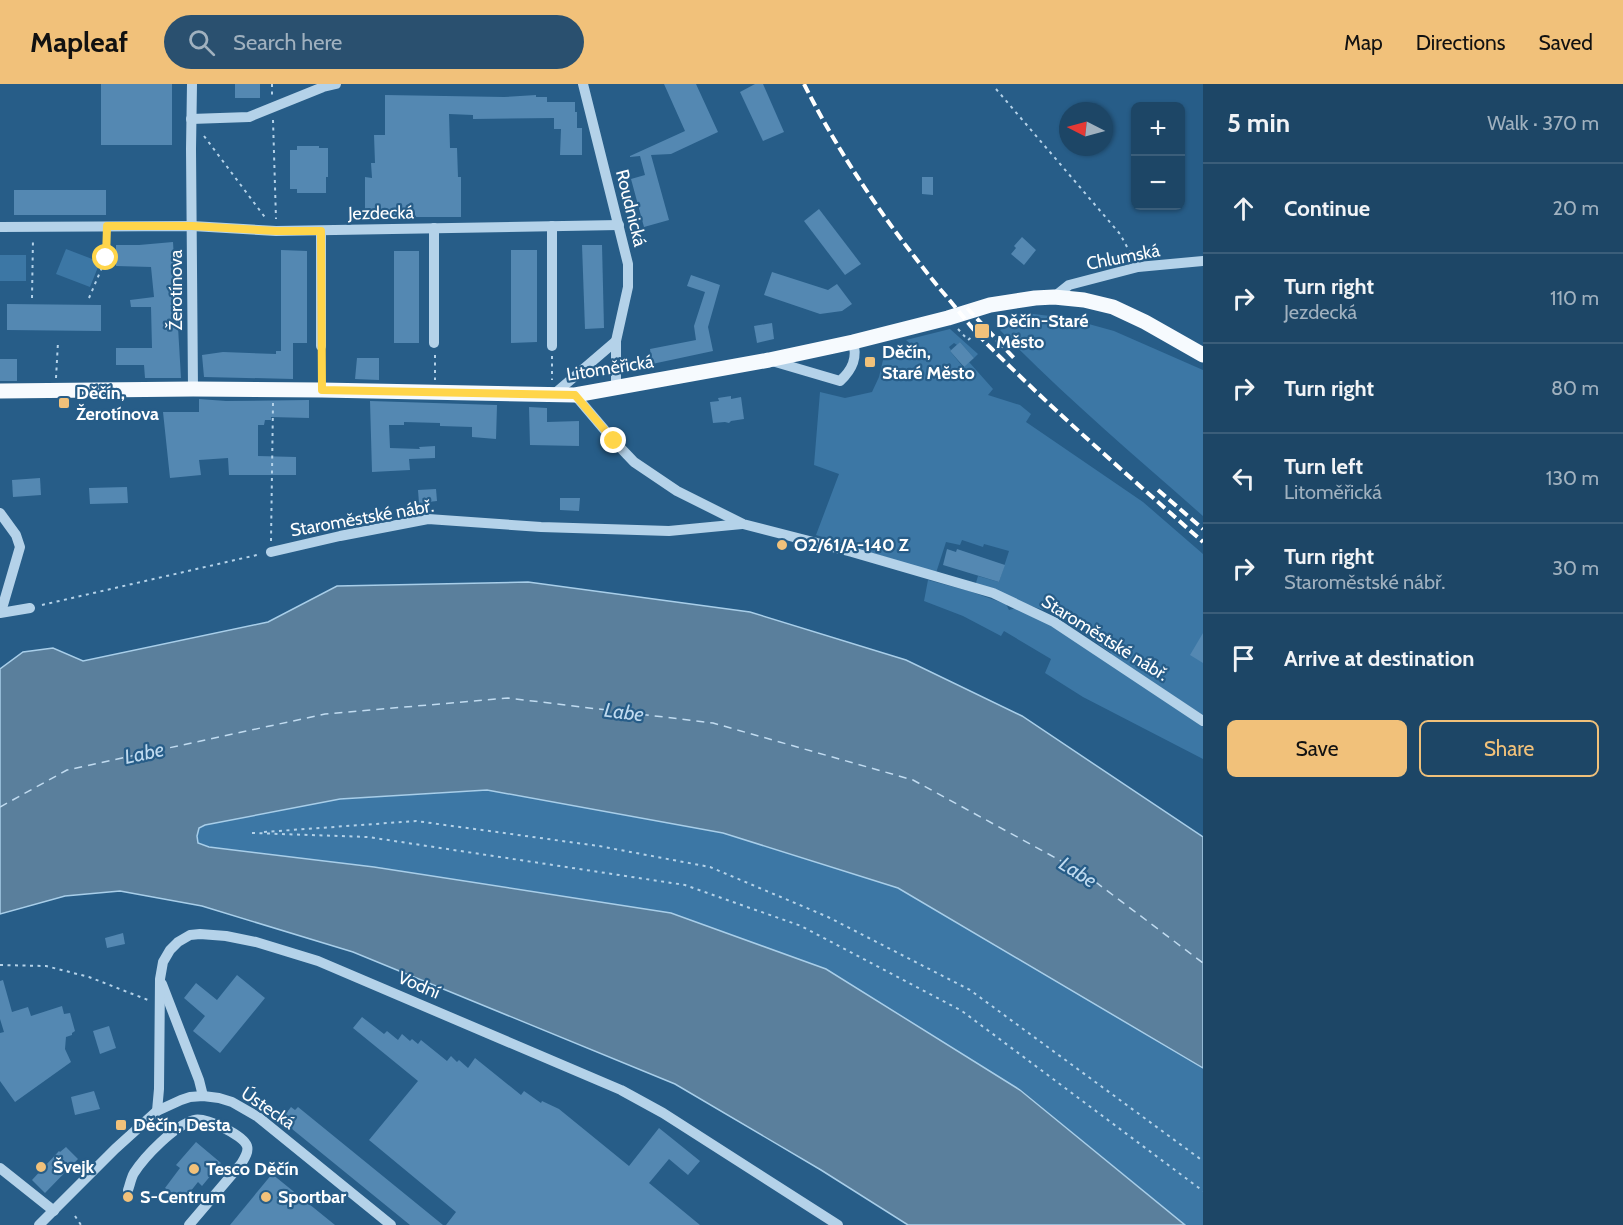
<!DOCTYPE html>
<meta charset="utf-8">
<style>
body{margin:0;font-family:Cabin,sans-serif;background:#2a506f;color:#f1f3f6}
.controls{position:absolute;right:18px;top:18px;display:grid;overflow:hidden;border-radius:9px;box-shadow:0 2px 4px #0004}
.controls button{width:54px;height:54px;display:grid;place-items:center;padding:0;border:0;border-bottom:2px solid #3b5e7a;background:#1d4666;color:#f1f3f6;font:30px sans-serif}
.compass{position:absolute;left:1059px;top:18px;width:54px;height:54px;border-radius:50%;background:#1d4666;box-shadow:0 2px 4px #0004;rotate:276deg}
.stop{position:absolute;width:18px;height:18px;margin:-14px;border:4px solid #ffd54a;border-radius:50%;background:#fff}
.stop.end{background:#ffd54a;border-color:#fff;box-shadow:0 2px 6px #0008}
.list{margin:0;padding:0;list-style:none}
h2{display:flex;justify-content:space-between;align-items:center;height:78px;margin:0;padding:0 24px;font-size:26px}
h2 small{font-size:20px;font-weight:400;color:#a0b1bf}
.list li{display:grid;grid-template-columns:39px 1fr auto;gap:18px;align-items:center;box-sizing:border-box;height:90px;padding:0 24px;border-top:2px solid #3b5e7a}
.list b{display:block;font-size:22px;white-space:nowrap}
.list p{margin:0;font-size:20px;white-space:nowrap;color:#a0b1bf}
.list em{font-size:20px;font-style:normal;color:#a0b1bf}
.actions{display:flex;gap:12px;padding:18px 24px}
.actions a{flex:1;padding:14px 0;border:2px solid #f1c17a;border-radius:9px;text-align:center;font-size:21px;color:#f1c17a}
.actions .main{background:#f1c17a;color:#111}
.icon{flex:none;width:33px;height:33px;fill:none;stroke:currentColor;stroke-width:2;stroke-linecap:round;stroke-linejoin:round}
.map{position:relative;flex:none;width:1203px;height:1141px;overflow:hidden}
header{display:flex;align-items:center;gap:36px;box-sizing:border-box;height:84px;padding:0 30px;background:#f1c17a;color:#111}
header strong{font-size:28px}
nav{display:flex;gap:33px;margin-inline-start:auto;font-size:21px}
.search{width:420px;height:54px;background:#2a506f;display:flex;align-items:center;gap:15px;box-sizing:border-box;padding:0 21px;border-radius:33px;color:#a0b1bf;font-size:22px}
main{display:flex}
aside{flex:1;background:#1d4666}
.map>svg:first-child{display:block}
.green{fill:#3c77a5}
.water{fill:#5a7f9c;stroke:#a8cee9;stroke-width:1.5}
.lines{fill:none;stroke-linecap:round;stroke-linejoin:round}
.ferry{stroke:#c0dbf0;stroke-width:1.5;stroke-dasharray:8 6;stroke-linecap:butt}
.building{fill:#5488b2}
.path{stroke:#b4d2e9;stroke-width:2;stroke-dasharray:3 4.5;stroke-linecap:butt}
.minor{stroke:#b4d2e9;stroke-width:10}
.major{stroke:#f6fafe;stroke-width:15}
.rail{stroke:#fff;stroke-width:4;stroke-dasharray:10 4.5;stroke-linecap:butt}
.route{stroke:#ffd54a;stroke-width:8}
.poi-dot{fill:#f1c17a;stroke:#275d88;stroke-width:2}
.labels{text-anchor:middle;stroke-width:4.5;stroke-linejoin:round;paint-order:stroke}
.street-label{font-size:18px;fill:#fff;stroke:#275d88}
.poi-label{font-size:18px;font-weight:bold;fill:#fff;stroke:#275d88;text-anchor:start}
.water-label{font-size:20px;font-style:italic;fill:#c0dbf0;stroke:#275d88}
</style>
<header>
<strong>Mapleaf</strong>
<div class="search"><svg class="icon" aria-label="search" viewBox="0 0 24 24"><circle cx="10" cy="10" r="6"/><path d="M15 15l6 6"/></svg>Search here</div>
<nav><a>Map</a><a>Directions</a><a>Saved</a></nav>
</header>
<main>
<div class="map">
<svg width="1203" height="1141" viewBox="0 0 1203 1141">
<rect width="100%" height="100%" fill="#275d88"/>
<!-- green -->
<g class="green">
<polygon points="66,165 100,178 90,203 56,190"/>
<rect x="0" y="171" width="26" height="26"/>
<path d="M1025 229 1067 234 1114 247 1203 286V432C1134 371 1064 312 1000 246Z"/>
<polygon points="950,245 978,270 974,274 960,258 957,261 954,259 949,263 951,266 950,267 963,283 969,278 993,305 988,311 1020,321 1031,330 1026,338 1143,418 1203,470 1203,631 1110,571 1111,569 1046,523 1043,526 975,502 978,492 999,498 1009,467 984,460 983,463 962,456 960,461 946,458 936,489 816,451 839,390 814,381 820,308 845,314 872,308 879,293 883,276 913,262 906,256"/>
<polygon points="928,496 969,507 1006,520 1009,526 1016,524 1037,532 1203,640 1203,675 1083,613 1045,589 1051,575 1004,547 1001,552 963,532 924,517"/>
<polygon points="487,706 723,749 898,804 1197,979 1203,984 1203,1141 1185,1141 1020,1005 671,829 374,783 209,763 198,759 197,752 199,744 205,741 340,715"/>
</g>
<!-- water -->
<polygon class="water" points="528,498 750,528 906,576 1022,632 1203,753 1203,984 898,804 723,749 487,706 340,715 205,741 199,744 197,752 198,759 209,763 374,783 671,829 826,885 1020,1006 1185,1141 908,1141 821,1086 675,1000 353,868 202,822 120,807 65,812 0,830 0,585 23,568 53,564 83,577 268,538 337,502"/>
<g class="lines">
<!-- ferry -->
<polyline class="ferry" points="0,723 67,686 325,630 508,614 713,639 913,696 1085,790 1203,879"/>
</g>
<!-- building -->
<g class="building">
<rect x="101" y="0" width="71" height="61"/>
<rect x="235" y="0" width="25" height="14"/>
<polygon points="664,0 696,0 718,48 671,70 651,71 669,136 644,143 631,95 645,91 640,72 630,73 630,72 685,47"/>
<polygon points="755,0 763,0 784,48 763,57 740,8"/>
<polygon points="385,11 504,13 536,11 536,13 547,13 547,18 575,18 575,28 577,28 577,44 582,44 582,71 560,71 561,45 554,45 554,34 473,35 473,31 449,30 450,64 457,64 458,93 461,93 461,133 365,133 365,93 372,94 371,79 375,79 374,51 385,51"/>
<polygon points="297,62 319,62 319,64 328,64 328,93 326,93 326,109 297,109 297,105 290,105 290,66 297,66"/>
<polygon points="922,93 933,93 933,111 922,110"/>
<rect x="14" y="106" width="92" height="25"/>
<polygon points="819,125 861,180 845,191 804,137"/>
<polygon points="1022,153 1036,166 1024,181 1011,170 1016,164 1014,162"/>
<polygon points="173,158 181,294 145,294 144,281 116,281 116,264 152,264 151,223 131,223 130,216 154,213 151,183 116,182 116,161 139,161"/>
<polygon points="582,161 602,161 604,244 585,245"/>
<polygon points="281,166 307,167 307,259 293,259 293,295 204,293 202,271 223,268 276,270 276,267 281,267"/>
<polygon points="511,166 537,166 537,258 511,259"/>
<rect x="394" y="167" width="25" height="92"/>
<polygon points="772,188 828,206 837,200 852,220 842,227 820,230 764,211"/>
<polygon points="691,191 720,201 708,243 713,267 652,280 650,265 696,256 694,242 705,208 687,202"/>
<polygon points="7,220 101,221 101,247 7,246"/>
<polygon points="772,239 774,255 757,259 754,242"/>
<polygon points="960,258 974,274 964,283 950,267"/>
<polygon points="357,274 379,274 379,296 355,295"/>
<rect x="0" y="275" width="17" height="22"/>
<polygon points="731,312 731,315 741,313 744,335 731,337 729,339 725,338 713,339 710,318 719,317 718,314"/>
<polygon points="199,315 226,317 309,316 309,334 271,333 271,336 265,336 264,341 258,341 258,372 296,373 296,391 229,391 228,374 199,376 201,391 170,394 163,328 199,328"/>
<polygon points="370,317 497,321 496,355 472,353 472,343 440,342 440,339 404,338 404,341 389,341 390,364 420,365 419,363 435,362 435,374 409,375 410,386 372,388"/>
<polygon points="529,323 547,324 547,338 579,337 579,362 530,361"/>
<polygon points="40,394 41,411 13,413 12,396"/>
<polygon points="127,403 128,419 90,420 89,404"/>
<polygon points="436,405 437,417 419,419 418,406"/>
<polygon points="560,414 580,414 579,427 560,426"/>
<polygon points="947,465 956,468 957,465 1005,481 999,498 943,481"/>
<polygon points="1203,549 1203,579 1190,571"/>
<polygon points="123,849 125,860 107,864 105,854"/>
<polygon points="237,891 265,914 220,969 193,947 205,932 184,914 196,899 217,916"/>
<polygon points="3,896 12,928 28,923 31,932 62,922 64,930 70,929 75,947 72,949 72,951 66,953 65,965 71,978 15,1018 0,997 0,949 4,948 0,935 0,897"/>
<polygon points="362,933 384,950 387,947 398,956 402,950 410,957 412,955 418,960 421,956 447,977 451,972 457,978 459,976 468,984 475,974 521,1011 524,1007 541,1019 542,1017 559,1025 629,1082 659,1044 700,1077 688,1091 669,1075 649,1099 700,1141 446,1141 456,1128 369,1056 418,997 353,944"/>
<polygon points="109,942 116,964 100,970 93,947"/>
<polygon points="94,1007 100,1025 75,1031 71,1013"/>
<polygon points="291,1023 295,1026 298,1023 443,1141 410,1141 281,1036"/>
<polygon points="196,1058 221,1079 202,1102 198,1098 182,1118 165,1104 180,1084 176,1081"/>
<polygon points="66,1063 78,1075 45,1109 32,1096 59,1067 60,1068"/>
<polygon points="272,1090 335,1141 230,1141"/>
</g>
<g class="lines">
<!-- path -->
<g class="path">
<polyline points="272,0 272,12"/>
<polyline points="996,5 1120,150 1132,172"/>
<polyline points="273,36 276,135"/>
<polyline points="204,52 267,136"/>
<polyline points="32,214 33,154"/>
<polyline points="89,214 106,174 106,154"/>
<polyline points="958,245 968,256 973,252"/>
<polyline points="435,271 435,296"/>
<polyline points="552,272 552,296"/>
<polyline points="321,273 322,292"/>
<polyline points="56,294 58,258"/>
<polyline points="271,457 273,319"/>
<polyline points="42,521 261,470"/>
<polyline points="264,748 416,737 599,762 710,783 828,833 970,906 1203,1077"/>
<polyline points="252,749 368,753 685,801 801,842 962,927 1203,1107"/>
<polyline points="0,881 46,882 89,893 148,916"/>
<polyline points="75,1132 81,1141"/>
</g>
<!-- minor -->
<g class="minor">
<polyline points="192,0 191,65 193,305"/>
<polyline points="583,0 628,180 628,203 616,257 616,304"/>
<polyline points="191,35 249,33 323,3 336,0"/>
<polyline points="0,143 192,142 276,147 619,141"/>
<polyline points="434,144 434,259"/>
<polyline points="321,147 321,262"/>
<polyline points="1054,213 1069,201 1138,183 1203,177"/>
<polyline points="552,262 552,142"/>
<path d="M772 277 840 297C852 286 858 274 853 258"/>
<polyline points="553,311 616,257"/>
<polyline points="575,311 614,357 634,378 677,407 743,440 852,468 993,509 1054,538 1203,637"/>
<polyline points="0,429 16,451 20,463 3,521 0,524"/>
<polyline points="271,468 340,452 428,435 541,443 669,447 742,440"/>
<polyline points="0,529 30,524"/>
<polyline points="162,900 199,996 203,1012"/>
<polyline points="157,1027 159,1005 160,895 163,878 170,866 178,858 190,851 200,850 226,852 256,858 318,877 621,1006 663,1029 838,1141"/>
<polyline points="0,1084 54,1127"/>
<path d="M128 1106C130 1101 131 1094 134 1089 145 1072 174 1042 194 1036 206 1033 243 1051 247 1062 249 1068 244 1075 241 1080L189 1141"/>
<polyline points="39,1141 115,1065 157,1027 181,1016 190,1013 203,1012 219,1014 232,1018 258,1033 391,1141"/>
</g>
<!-- major -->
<polyline class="major" points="0,307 193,305 322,306 575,311 769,276 853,258 948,234 990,221 1035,214 1054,213 1084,216 1113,223 1145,238 1203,271"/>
<!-- rail -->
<g class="rail">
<path d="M804 0C841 74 888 141 940 205 956 223 970 243 987 260 1056 329 1130 393 1203 458"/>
<polyline points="967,224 1014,274"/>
<polyline points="1158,406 1203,445"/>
</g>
</g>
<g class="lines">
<!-- route -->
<polyline class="route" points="106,174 107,142 192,142 276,147 321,147 322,306 575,311 614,357"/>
</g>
<!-- markers -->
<g class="poi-dot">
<rect x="974" y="239" width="16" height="16" rx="3"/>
<rect x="864" y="272" width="12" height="12" rx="3"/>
<rect x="58" y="313" width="12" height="12" rx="3"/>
<circle cx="782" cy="461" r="6"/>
<rect x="115" y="1035" width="12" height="12" rx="3"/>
<circle cx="41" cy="1083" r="6"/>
<circle cx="194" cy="1085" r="6"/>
<circle cx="128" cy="1113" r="6"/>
<circle cx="266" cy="1113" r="6"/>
</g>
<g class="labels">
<!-- street labels -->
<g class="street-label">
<text transform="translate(631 124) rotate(76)" y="6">Roudnická</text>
<text transform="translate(381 129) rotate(-1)" y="6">Jezdecká</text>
<text transform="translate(1123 173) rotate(-11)" y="6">Chlumská</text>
<text transform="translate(176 206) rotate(-90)" y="6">Žerotínova</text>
<text transform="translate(610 284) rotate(-9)" y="6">Litoměřická</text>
<text transform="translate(362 434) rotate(-10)" y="6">Staroměstské nábř.</text>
<text transform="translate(1105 554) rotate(32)" y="6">Staroměstské nábř.</text>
<text transform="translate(419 901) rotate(23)" y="6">Vodní</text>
<text transform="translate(268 1024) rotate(34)" y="6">Ústecká</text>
</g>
<!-- poi labels -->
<g class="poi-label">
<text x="996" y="243">Děčín-Staré<tspan x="996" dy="21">Město</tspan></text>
<text x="882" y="274">Děčín,<tspan x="882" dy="21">Staré Město</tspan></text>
<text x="76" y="315">Děčín,<tspan x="76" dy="21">Žerotínova</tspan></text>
<text x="794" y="467">O2/61/A-140 Z</text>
<text x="133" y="1047">Děčín, Desta</text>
<text x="53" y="1089">Švejk</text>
<text x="206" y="1091">Tesco Děčín</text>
<text x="140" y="1119">S-Centrum</text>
<text x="278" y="1119">Sportbar</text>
</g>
<!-- water labels -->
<g class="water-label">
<text transform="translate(624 628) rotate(7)" y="7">Labe</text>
<text transform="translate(144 669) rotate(-12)" y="7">Labe</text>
<text transform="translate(1078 788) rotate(32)" y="7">Labe</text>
</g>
</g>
</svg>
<div class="controls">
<button>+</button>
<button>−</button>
</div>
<svg class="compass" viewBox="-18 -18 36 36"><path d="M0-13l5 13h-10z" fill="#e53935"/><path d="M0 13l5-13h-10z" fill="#a0b1bf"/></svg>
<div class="stop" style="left:106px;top:174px"></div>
<div class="stop end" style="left:614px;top:357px"></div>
</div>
<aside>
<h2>5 min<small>Walk · 370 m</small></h2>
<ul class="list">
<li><svg class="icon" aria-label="ahead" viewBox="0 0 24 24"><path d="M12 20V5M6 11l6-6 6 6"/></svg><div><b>Continue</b></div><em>20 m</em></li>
<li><svg class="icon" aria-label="right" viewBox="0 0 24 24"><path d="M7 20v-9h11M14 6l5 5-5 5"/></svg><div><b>Turn right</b><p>Jezdecká</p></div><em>110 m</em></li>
<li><svg class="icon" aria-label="right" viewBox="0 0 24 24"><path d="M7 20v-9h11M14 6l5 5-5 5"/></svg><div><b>Turn right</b></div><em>80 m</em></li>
<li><svg class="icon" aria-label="left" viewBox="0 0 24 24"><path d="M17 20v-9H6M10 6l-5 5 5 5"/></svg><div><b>Turn left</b><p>Litoměřická</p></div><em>130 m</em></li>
<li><svg class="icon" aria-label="right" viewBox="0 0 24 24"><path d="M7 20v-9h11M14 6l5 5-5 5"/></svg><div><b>Turn right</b><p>Staroměstské nábř.</p></div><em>30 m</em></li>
<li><svg class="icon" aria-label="arrive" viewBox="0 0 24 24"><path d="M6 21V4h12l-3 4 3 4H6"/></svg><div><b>Arrive at destination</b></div></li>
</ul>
<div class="actions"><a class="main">Save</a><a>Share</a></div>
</aside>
</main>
